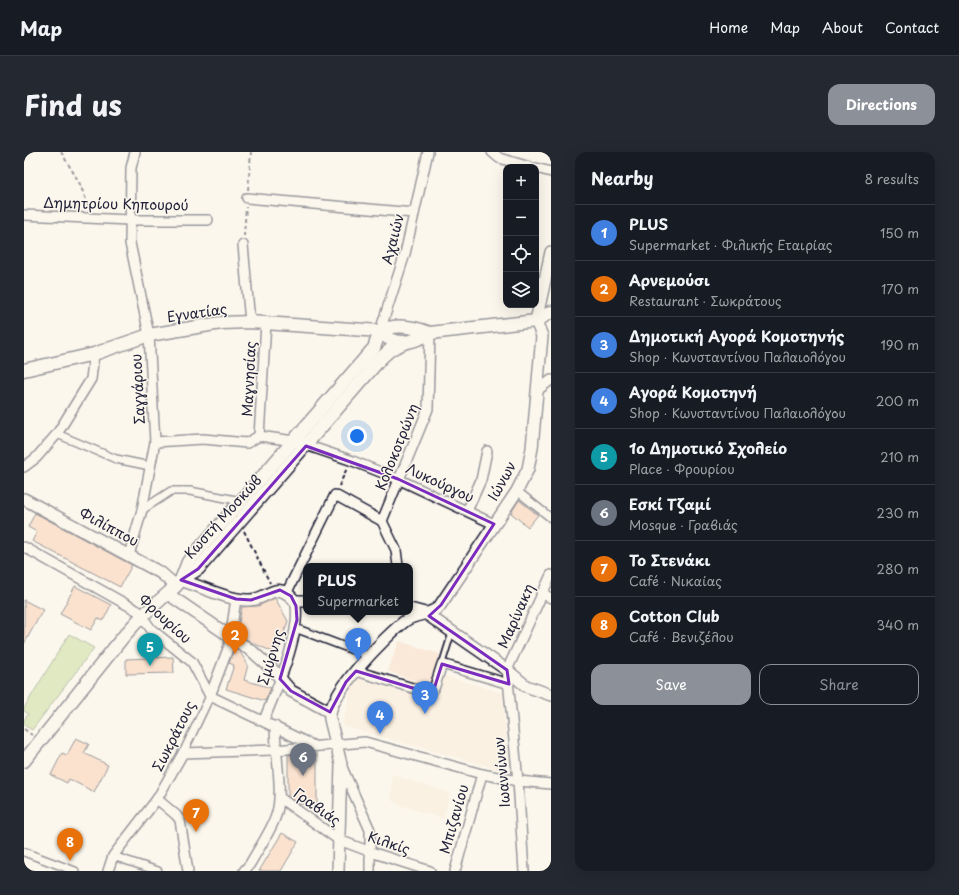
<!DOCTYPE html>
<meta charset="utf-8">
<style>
body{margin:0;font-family:"Playpen Sans",sans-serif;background:#242831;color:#f1f3f6}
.controls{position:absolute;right:12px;top:12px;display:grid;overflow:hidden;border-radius:8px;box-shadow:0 4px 16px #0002}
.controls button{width:36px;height:36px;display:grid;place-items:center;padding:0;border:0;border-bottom:1px solid #363941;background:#171b24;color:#f1f3f6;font:20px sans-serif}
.you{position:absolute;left:333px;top:284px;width:14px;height:14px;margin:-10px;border:3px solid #fff;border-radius:50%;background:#1a73e8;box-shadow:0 0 0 6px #1a73e833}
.badge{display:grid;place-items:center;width:26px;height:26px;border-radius:50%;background:#8c9099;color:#fff;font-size:13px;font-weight:700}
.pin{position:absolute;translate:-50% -33px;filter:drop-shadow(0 1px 2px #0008)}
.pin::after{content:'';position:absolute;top:21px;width:14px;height:12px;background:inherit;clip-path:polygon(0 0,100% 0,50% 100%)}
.popup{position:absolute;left:279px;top:411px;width:110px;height:52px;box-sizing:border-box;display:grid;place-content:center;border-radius:8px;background:#171b24;filter:drop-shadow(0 1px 3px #0005);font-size:13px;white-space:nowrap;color:#9ea1a6}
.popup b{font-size:15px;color:#f1f3f6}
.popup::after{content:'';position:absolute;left:50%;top:100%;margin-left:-8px;border:8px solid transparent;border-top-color:#171b24}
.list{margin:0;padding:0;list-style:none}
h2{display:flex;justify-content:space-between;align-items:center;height:52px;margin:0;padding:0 16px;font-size:17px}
h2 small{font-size:13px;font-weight:400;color:#9ea1a6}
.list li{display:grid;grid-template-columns:26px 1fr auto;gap:12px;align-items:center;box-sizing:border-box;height:56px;padding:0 16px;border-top:1px solid #363941}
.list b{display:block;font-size:15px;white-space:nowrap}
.list p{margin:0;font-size:13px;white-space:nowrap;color:#9ea1a6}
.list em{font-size:13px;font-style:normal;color:#9ea1a6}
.actions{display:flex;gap:8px;padding:12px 16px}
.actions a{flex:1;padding:9px 0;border:1px solid #8c9099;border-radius:12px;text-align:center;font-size:14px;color:#8c9099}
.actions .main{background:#8c9099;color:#fff}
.icon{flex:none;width:22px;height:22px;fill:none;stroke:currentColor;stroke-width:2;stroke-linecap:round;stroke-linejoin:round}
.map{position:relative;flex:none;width:527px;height:719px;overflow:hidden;border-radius:12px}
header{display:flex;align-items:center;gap:24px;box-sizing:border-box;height:56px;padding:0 20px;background:#171b24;border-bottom:1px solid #363941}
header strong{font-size:19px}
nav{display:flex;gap:22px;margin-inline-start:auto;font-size:14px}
.intro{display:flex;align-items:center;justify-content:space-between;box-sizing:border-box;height:96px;padding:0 24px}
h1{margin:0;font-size:28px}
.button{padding:10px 18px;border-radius:12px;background:#8c9099;color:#fff;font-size:14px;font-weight:700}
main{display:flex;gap:24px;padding:0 24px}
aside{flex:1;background:#171b24;border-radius:12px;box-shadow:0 4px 16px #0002}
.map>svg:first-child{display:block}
.built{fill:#fae9d8}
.green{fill:#bfd78e;stroke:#707c64}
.building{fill:#f9c8a9;stroke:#22223b}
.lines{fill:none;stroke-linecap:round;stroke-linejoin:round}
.service-casing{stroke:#22223b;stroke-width:8}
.pedestrian-casing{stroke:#22223b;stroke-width:10}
.minor-casing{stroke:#22223b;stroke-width:12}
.tertiary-casing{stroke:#22223b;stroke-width:14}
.secondary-casing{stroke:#22223b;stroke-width:15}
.path{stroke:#22223b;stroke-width:2;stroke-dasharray:4 3;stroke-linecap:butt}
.service{stroke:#fbf7ec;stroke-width:4.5}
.pedestrian{stroke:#fbf7ec;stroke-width:7}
.minor{stroke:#fbf7ec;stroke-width:9}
.tertiary{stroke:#fbf7ec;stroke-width:11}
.secondary{stroke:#fbf7ec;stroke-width:12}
.marked{fill:none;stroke:#7b2cbf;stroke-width:3;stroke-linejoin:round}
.labels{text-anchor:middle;stroke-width:3;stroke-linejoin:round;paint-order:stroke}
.street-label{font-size:14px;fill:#22223b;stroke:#fbf7ec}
</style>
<header>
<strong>Map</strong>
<nav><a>Home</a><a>Map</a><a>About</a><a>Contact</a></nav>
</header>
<div class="intro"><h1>Find us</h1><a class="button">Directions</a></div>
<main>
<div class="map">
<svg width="527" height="719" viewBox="0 0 527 719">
<rect width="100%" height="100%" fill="#fbf7ec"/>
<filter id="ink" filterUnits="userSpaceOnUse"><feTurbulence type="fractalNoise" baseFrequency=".025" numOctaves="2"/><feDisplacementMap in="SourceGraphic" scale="8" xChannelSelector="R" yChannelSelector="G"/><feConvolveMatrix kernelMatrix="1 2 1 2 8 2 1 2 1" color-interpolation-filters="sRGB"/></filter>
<g filter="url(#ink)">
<!-- built -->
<g class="built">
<polygon points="375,489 416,502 409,536 364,519"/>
<polygon points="419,523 479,541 484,620 318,574 330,525 412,550"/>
<polygon points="368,622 426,641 420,667 378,654 367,648"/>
</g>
<!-- green -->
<polygon class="green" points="45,482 70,496 8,578 0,573 0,568 4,562 0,559 0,556"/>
<!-- building -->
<g class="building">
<polygon points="495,348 514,363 504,375 487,361"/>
<polygon points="11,361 108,413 96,435 8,389 13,380 4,375"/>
<polygon points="51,434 87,453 79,469 74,466 67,478 36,462"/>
<polygon points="251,446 264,469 253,502 227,490 213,481 218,455 234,454"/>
<polygon points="0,448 19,458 0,492"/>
<polygon points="211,496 216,500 224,513 220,528 247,536 241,549 202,537 210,513 205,511"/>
<polygon points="149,505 150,521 102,522 102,507"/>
<polygon points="52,586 65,592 60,601 84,613 70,640 45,627 43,631 27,623 38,601 43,603"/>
<polygon points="279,602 293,602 293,652 275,652 264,645 264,603"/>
<polygon points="258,681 274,690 257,719 235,719"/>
</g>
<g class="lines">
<defs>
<polyline id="service" points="418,512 428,480"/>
<g id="pedestrian">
<polyline points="33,282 92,307 126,314"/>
<polyline points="493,339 527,366"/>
<polyline points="118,358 147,339 166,339 217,349"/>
<polyline points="271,476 345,504"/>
<polyline points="159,601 186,544"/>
<polyline points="0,700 51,719"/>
<polyline points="89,704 134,719"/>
</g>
<g id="minor">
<polyline points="468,0 475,6 506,15"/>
<polyline points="512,16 527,20"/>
<polyline points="223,46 390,61"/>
<polyline points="0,63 105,68 184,68"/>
<polyline points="219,93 226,170"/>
<polyline points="512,129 520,131"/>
<polyline points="356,179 381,102 404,0"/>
<polyline points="514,238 527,228"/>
<polyline points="235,284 270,289 326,308 374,327 470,372"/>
<polyline points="235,284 242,171"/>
<polyline points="131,290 179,287 223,291 235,284"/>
<polyline points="0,315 12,306 33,282 67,227 70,202"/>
<polyline points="443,359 457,328 463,299"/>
<polyline points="0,395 114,459 127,477 168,510 186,544 290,594"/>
<polyline points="105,403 118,358 131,290 125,183 106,91 107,16 111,0"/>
<polyline points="374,414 372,398 358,369 404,257 406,181"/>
<polyline points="263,440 311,343 358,369"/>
<polyline points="517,441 527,446"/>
<polyline points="332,519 402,540 410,537 418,512 485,532"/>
<polyline points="186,544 205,494 212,447"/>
<path d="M240 568C252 538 279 479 271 449"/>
<polyline points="317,613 346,678 346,719"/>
<polyline points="256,646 315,688 347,700 406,719"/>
<polyline points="133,647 152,663 156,668 164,719"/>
<polyline points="84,719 89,704 133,647 159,601 251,598 341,590 458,622 494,629 527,632"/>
<path d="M220 719 226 712C234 697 249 677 253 660 259 639 251 599 251 574"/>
<polyline points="431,719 458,622"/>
<polyline points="500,719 494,629 483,518 527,423"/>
</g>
<g id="tertiary">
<polyline points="0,347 137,421 152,434"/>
<path d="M157 428C175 434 207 449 225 448 245 448 251 426 271 449H282"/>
<polyline points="144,442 229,500 250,519 267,539 306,560"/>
<polyline points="386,457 401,461 483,518 502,534 527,543"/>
<path d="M314 719 317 612 306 567C302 544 363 483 381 469 391 461 405 464 415 455L493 339 504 317 508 296 518 184 512 169 527 100"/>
</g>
<g id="secondary">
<path d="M356 179C370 196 389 191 406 181L512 169 527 160"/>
<path d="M0 218 70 202 125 183 197 171 226 170 356 179C372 171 391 175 406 181"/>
<polyline points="157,428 174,417 357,206 367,197 382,190"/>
<polyline points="0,609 99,485 118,464 152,434 157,428 164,410 350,196 356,179"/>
</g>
</defs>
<!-- service casing -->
<use href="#service" class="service-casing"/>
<!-- pedestrian casing -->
<use href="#pedestrian" class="pedestrian-casing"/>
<!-- minor casing -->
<use href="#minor" class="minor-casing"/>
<!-- tertiary casing -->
<use href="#tertiary" class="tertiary-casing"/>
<!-- secondary casing -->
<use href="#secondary" class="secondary-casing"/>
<!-- path -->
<g class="path">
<polyline points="37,0 55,30 66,58"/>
<polyline points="224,38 227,0"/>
<polyline points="220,84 222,55"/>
<polyline points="315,334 323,316"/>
<polyline points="220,379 246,431"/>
<polyline points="0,577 8,583"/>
</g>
<!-- service -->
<use href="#service" class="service"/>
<!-- pedestrian -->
<use href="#pedestrian" class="pedestrian"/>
<!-- minor -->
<use href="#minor" class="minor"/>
<!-- tertiary -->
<use href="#tertiary" class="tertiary"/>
<!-- secondary -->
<use href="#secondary" class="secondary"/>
</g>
</g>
<!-- marked area -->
<path d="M0 0H527V719H0ZM282 294 374 327 470 372 417 453 405 464 483 518 485 532 418 512 410 537 402 540 332 519 322 530 306 560 267 539 256 527 273 468 272 454 267 444 256 438 227 448 212 447 157 428 174 417Z" fill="#fbf7ec" fill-opacity=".55" fill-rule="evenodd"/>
<path class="marked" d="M282 294 374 327 470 372 417 453 405 464 483 518 485 532 418 512 410 537 402 540 332 519 322 530 306 560 267 539 256 527 273 468 272 454 267 444 256 438 227 448 212 447 157 428 174 417Z"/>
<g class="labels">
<!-- street labels -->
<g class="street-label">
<text transform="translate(92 52) rotate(1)" y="5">Δημητρίου Κηπουρού</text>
<text transform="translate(369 87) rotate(-76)" y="5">Αχαιών</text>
<text transform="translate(173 161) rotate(-8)" y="5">Εγνατίας</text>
<text transform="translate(225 227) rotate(-87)" y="5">Μαγνησίας</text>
<text transform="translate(114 237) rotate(-93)" y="5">Σαγγάριου</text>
<text transform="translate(373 295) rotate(-68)" y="5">Κολοκοτρώνη</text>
<text transform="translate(478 329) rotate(-61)" y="5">Ιώνων</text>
<text transform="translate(416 331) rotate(25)" y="5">Λυκούργου</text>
<text transform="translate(199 365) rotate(-48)" y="5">Κωστή Μοσκώβ</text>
<text transform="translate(85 375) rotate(28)" y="5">Φιλίππου</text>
<text transform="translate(492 464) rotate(-66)" y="5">Μαρίνακη</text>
<text transform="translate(141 467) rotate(42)" y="5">Φρουρίου</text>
<text transform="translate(247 505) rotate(-73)" y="5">Σμύρνης</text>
<text transform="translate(150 584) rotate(-63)" y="5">Σωκράτους</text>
<text transform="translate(478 620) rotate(-95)" y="5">Ιωαννίνων</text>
<text transform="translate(293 655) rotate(35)" y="5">Γραβιάς</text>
<text transform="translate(430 667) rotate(-74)" y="5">Μπιζανίου</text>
<text transform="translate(365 691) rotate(19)" y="5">Κιλκίς</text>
</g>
</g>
</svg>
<div class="controls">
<button>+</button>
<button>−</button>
<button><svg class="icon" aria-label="locate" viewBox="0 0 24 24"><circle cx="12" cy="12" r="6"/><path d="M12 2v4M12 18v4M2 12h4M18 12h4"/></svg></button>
<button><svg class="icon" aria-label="layers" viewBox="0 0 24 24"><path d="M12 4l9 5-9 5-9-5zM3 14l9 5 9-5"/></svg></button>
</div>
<div class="you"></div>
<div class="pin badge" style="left:334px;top:509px;background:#3f7fe0">1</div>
<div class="popup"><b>PLUS</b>Supermarket</div>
<div class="pin badge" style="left:211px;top:502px;background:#e8710a">2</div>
<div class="pin badge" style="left:401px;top:562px;background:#3f7fe0">3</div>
<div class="pin badge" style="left:356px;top:582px;background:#3f7fe0">4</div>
<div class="pin badge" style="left:126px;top:514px;background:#0f9aa8">5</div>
<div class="pin badge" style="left:279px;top:624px;background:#6b7280">6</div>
<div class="pin badge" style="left:172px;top:680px;background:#e8710a">7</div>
<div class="pin badge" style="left:46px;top:709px;background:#e8710a">8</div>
</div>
<aside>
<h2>Nearby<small>8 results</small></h2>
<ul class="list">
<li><span class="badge" style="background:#3f7fe0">1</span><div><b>PLUS</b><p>Supermarket · Φιλικής Εταιρίας</p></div><em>150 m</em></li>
<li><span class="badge" style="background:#e8710a">2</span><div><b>Αρνεμούσι</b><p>Restaurant · Σωκράτους</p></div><em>170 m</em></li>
<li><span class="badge" style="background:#3f7fe0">3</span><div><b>Δημοτική Αγορά Κομοτηνής</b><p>Shop · Κωνσταντίνου Παλαιολόγου</p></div><em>190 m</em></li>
<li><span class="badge" style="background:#3f7fe0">4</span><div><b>Αγορά Κομοτηνή</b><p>Shop · Κωνσταντίνου Παλαιολόγου</p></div><em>200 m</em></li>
<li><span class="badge" style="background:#0f9aa8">5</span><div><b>1ο Δημοτικό Σχολείο</b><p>Place · Φρουρίου</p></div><em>210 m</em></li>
<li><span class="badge" style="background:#6b7280">6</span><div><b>Εσκί Τζαμί</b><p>Mosque · Γραβιάς</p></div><em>230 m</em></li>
<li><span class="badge" style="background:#e8710a">7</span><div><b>Το Στενάκι</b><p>Café · Νικαίας</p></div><em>280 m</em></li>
<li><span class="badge" style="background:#e8710a">8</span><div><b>Cotton Club</b><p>Café · Βενιζέλου</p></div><em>340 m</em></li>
</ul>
<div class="actions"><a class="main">Save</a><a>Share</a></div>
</aside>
</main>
